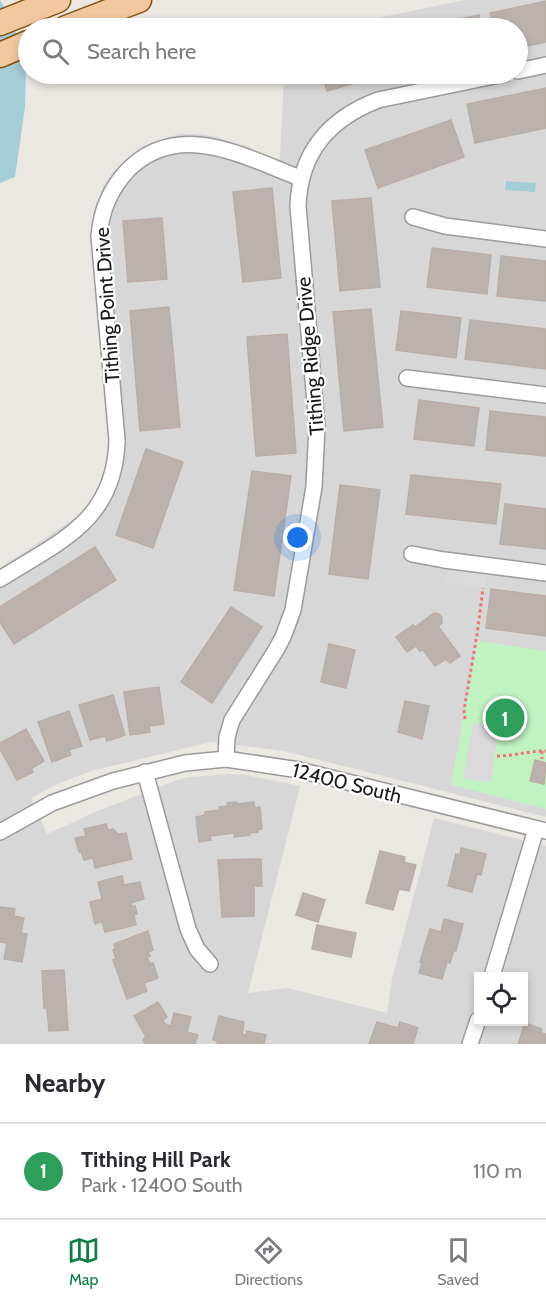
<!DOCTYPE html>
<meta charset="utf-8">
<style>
body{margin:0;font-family:Cabin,sans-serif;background:#f7f7f7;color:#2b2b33}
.controls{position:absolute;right:18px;bottom:18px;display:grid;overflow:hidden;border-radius:0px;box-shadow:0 3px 9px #0003}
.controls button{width:54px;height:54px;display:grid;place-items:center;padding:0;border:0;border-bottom:2px solid #e1e1e2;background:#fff;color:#2b2b33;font:30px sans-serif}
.you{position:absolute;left:298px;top:538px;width:21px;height:21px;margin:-15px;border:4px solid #fff;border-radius:50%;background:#1a73e8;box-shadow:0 0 0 9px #1a73e833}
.badge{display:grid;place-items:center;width:39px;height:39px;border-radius:50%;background:#0b8043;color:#fff;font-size:20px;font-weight:700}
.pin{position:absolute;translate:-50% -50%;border:3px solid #fff;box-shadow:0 2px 6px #0006}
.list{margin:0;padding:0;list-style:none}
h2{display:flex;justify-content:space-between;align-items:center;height:78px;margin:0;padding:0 24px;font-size:26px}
h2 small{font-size:20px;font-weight:400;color:#7c7c81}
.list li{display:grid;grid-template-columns:39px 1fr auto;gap:18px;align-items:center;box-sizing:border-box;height:96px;padding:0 24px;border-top:2px solid #e1e1e2}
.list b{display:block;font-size:22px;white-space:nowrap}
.list p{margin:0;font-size:20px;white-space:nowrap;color:#7c7c81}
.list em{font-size:20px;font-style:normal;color:#7c7c81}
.icon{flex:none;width:33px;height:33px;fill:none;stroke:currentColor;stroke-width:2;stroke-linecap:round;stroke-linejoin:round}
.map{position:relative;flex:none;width:546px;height:1044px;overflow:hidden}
.search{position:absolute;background:#fff;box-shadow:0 3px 9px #0003;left:18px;right:18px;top:18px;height:66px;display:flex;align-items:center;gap:15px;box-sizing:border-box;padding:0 21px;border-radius:33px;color:#7c7c81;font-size:22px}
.sheet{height:174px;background:#fff}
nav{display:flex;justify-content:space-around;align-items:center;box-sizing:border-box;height:84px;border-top:2px solid #e1e1e2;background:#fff;font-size:16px;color:#7c7c81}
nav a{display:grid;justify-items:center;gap:3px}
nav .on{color:#0b8043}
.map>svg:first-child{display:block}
.residential{fill:#d8d7d7;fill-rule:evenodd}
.park{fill:#c1f2c1}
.parking{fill:#dadada}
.water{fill:#a5cdd5}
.building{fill:#bbb2ae;stroke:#bbada5;stroke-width:1.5}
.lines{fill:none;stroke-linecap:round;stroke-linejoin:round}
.street-casing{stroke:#9b9b9b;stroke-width:18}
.primary-casing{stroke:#82540f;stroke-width:27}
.path{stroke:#ea7773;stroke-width:3;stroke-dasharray:3 3;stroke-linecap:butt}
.street{stroke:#fff;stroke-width:15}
.primary{stroke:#f1c8a0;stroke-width:24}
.labels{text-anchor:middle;stroke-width:4.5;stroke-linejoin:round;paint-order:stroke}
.street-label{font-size:20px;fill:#1a1a1a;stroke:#fff}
</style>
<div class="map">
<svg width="546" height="1044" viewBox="0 0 546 1044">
<rect width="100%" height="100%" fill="#ebe7e1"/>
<!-- residential -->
<path class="residential" d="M464 0H546V817L284 751 211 742 91 771 58 784 31 798 47 834 100 810 180 779 191 777 229 774 246 775 300 786 248 993 287 988 387 1013 392 979 434 818 546 846V1044H0V568L77 517 91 502 106 471 109 438 92 238 93 220 103 186 113 172 141 147 179 134H198L217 137 280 160 284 74H518V28H343L374 19ZM478 976H524V1022H478Z"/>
<!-- park -->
<polygon class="park" points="477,641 546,651 546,809 451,785"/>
<!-- parking -->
<g class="parking">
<polygon points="448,569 487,574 485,588 446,582"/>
<polygon points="473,723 499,727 491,782 463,779"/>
</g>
<!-- water -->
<g class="water">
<polygon points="0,0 13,23 26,65 25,107 15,177 0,183"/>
<polygon points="506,181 536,183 535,192 505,190"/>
</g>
<!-- building -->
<g class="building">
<polygon points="546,1 546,42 518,48 518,28 494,28 490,13"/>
<polygon points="479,15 482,28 414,28"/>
<polygon points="322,74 385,74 327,91"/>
<polygon points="546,88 546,128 475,143 467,104"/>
<polygon points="451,120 464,157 378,188 365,150"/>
<polygon points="272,188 281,278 243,282 233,192"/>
<polygon points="371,198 380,287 340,291 332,201"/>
<polygon points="162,218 167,279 128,282 123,221"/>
<polygon points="432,248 491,255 487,294 427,287"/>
<polygon points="501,256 546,261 546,301 497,296"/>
<polygon points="169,307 180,427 140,431 130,311"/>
<polygon points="371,309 383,427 344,431 333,312"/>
<polygon points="401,311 461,318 456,358 396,350"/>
<polygon points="470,320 546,329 546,369 465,359"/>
<polygon points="287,334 296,453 256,456 247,337"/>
<polygon points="419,400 479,408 474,446 414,439"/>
<polygon points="490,411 546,417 546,456 486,450"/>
<polygon points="146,449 183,462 153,548 116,535"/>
<polygon points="252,471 291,476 274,596 234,590"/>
<polygon points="411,475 501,484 496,524 406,514"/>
<polygon points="340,485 380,490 368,579 329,574"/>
<polygon points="505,504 546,509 546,549 500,544"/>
<polygon points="95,547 116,580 14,644 0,622 0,607"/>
<polygon points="491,589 546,596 546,636 486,628"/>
<polygon points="231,607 262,627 212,703 181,682"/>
<polygon points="434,613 439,614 442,618 442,623 438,626 460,656 450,663 446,659 435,666 423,650 420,651 416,646 407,652 396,637 413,625 415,627"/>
<polygon points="329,644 355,650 346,688 321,682"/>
<polygon points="159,687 164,724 149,726 150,732 130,735 124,692"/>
<polygon points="113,695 125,735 107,741 105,736 90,740 79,705"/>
<polygon points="405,701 429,706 422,739 398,732"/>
<polygon points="69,711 82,746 69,750 71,755 52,762 38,722"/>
<polygon points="26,729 44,761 31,769 33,772 17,780 0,749 0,743"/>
<polygon points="535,760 546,763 544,784 530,781"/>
<polygon points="237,802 237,804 254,802 255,808 260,807 262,829 258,829 258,832 250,833 250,835 234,837 234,833 210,836 211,840 199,842 196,817 205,815 205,812 220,810 219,807 228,806 227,803"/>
<polygon points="106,824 108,830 113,829 118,834 126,833 132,859 95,868 93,858 84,860 81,851 79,852 75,838 86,836 84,829"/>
<polygon points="461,848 486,854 481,875 477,874 472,892 448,886 456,854 460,855"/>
<polygon points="380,851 405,857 404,862 416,865 409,891 399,889 393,910 366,903"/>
<polygon points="261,859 262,886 254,886 254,916 222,917 218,860"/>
<polygon points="122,876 124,885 140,882 144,899 131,903 132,907 135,906 137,914 134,915 136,925 105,932 102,922 95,924 90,902 102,899 98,882"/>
<polygon points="303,893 325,900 318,922 296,915"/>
<polygon points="0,907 15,909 14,916 24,918 21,933 27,934 22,962 4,959 7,943 0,942"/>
<polygon points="444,919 463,924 456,951 454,950 450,963 447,962 442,979 419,973 422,963 420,962 430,929 441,932"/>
<polygon points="317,925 356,933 351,957 312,949"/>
<polygon points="148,931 153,950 148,952 150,956 147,957 150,964 153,963 158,978 144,983 147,991 127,999 113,960 116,958 113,950 115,949 114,944"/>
<polygon points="64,970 68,1030 49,1031 47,1008 44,1008 42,971"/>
<polygon points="158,1002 167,1017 163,1020 165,1024 171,1026 174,1013 191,1017 187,1032 198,1035 195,1044 145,1044 143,1040 146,1037 134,1016"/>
<polygon points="219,1016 244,1022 242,1034 246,1035 247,1031 266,1035 264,1044 217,1044 218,1041 213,1040"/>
<polygon points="377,1022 398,1028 400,1022 418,1028 413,1044 369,1044"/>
<polygon points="525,1023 542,1029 541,1033 546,1034 546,1044 518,1044"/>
</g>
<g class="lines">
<defs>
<g id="street">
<polyline points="518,71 546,65"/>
<polyline points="413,217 445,226 546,239"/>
<polyline points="407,378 546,395"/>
<polyline points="412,554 444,560 546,573"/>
<path d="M0 579C60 541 115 521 117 440L99 236C101 210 110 189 128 170 179 119 245 157 300 178"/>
<path d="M226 759 227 737 232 720 276 650 283 637 293 610 314 487 317 426 298 206C300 152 329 119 378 100L504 74"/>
<polyline points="145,772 188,929 197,949 210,964"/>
<polyline points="0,832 52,803 113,781 185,763 226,759 299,770 546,831"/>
<polyline points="492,976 536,829"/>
<polyline points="470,1044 478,1020"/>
</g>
<g id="primary">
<polyline points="0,23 58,0"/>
<polyline points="66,28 139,0"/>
<polyline points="0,55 28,43"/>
</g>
</defs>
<!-- street casing -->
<use href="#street" class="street-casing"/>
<!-- primary casing -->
<use href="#primary" class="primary-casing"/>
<!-- path -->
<g class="path">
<polyline points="465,719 464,710 477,635 483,588"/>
<polyline points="542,751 542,759"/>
<path d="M497 756C514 756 529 751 546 751"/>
</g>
<!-- street -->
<use href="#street" class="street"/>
<!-- primary -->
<use href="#primary" class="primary"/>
</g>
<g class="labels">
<!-- street labels -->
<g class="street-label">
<text transform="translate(107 305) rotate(-94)" y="7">Tithing Point Drive</text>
<text transform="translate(310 356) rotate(-95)" y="7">Tithing Ridge Drive</text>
<text transform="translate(347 783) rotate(14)" y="7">12400 South</text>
</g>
</g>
</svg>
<div class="controls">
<button><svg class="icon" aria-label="locate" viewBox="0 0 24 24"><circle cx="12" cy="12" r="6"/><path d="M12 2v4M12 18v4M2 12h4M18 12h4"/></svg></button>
</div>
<div class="you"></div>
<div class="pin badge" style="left:505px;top:718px;background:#2e9e5b">1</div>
<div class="search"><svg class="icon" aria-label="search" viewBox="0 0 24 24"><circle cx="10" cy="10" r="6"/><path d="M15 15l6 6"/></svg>Search here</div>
</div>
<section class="sheet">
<h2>Nearby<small></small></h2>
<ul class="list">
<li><span class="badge" style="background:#2e9e5b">1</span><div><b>Tithing Hill Park</b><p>Park · 12400 South</p></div><em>110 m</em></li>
</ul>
</section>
<nav>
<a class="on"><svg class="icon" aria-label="map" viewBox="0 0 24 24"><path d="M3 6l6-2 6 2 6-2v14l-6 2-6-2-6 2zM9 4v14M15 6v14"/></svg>Map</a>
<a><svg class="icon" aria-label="directions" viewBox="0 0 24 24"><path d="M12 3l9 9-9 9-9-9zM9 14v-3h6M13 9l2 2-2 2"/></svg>Directions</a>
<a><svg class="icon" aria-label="saved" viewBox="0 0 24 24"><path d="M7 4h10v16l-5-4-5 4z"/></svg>Saved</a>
</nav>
